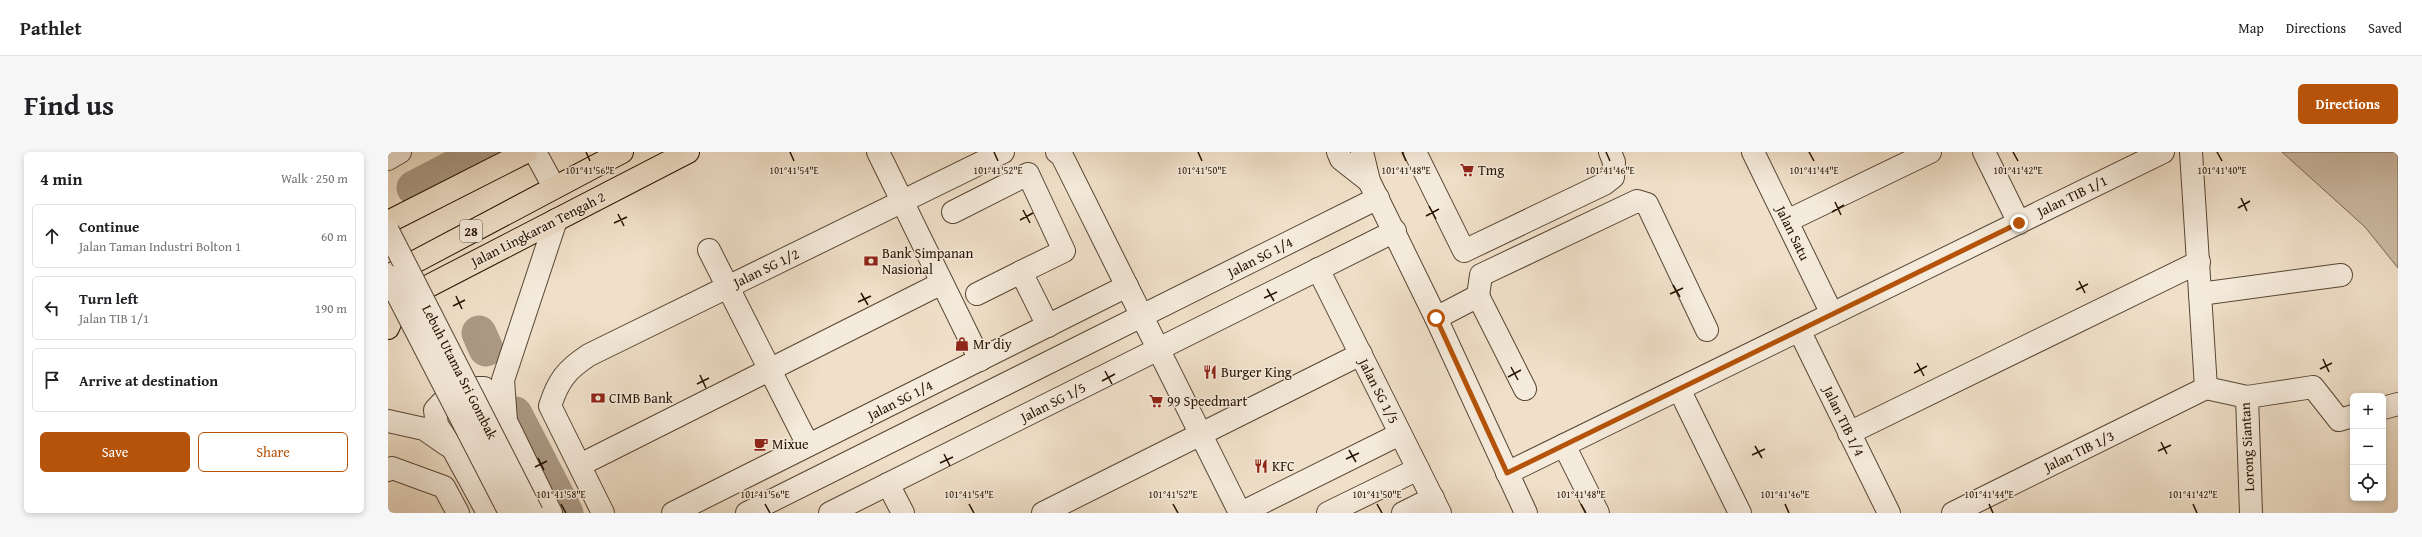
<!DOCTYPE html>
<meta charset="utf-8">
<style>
body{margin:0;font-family:"Gentium Book Plus",serif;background:#f6f6f6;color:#202124}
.controls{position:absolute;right:12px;bottom:12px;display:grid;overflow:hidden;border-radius:6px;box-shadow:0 2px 6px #0003}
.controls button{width:36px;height:36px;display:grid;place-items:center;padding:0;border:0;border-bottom:1px solid #e0e0e0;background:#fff;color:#202124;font:20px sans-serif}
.stop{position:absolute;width:12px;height:12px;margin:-9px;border:3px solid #b45309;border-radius:50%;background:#fff}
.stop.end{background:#b45309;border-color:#fff;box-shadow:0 1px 4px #0008}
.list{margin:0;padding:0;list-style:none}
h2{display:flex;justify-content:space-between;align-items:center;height:52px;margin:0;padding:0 16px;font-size:17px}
h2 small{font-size:13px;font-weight:400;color:#757577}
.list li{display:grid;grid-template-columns:26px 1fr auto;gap:12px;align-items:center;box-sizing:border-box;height:64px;margin:0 8px 8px;padding:0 8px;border:1px solid #e0e0e0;border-radius:6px}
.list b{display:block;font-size:15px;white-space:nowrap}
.list p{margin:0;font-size:13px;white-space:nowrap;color:#757577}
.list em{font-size:13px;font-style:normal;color:#757577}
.actions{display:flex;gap:8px;padding:12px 16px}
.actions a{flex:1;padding:9px 0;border:1px solid #b45309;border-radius:6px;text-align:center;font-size:14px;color:#b45309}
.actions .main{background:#b45309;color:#fff}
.icon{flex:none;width:22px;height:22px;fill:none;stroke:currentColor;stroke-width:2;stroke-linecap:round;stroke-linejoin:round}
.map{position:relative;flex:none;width:2010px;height:361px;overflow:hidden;border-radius:6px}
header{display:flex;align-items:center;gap:24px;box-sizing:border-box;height:56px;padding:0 20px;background:#fff;border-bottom:1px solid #e0e0e0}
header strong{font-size:19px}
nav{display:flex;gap:22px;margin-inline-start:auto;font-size:14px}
.intro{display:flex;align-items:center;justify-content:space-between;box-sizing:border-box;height:96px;padding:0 24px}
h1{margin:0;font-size:28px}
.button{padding:10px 18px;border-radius:6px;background:#b45309;color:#fff;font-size:14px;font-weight:700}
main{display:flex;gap:24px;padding:0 24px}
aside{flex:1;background:#fff;border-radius:6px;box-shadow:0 2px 6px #0003}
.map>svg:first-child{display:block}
.green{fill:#cebda7;stroke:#7a6854}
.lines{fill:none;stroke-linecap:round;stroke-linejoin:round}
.river{stroke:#ab9a85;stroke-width:35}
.minor-casing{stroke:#584633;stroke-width:24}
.major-casing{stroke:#261301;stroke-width:24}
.highway-casing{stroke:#261301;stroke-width:24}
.minor{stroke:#f5ebdc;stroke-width:22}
.major{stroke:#f0e0c9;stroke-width:22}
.highway{stroke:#f0e0c9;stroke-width:22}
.minor-bridge-casing{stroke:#584633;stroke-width:24;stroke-linecap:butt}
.minor-bridge{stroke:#f5ebdc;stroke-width:22}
.route{stroke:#b45309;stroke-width:5}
.ticks{fill:none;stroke:#261301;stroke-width:1.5}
.labels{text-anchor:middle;stroke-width:3;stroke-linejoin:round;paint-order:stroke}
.shield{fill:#f5ebdc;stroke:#645443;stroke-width:1}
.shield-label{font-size:13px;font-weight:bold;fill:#261301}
.poi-label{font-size:14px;fill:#261301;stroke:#f5ebdc;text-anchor:start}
.street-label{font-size:14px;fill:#261301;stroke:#f5ebdc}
.ticks-label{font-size:10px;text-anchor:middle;fill:#261301;stroke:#f5ebdc;stroke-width:3;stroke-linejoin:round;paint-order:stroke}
</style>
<header>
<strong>Pathlet</strong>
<nav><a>Map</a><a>Directions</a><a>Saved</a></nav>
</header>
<div class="intro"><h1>Find us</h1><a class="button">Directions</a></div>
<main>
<aside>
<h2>4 min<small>Walk · 250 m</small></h2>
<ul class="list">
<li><svg class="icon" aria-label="ahead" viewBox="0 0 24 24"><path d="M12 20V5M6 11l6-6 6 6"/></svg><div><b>Continue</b><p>Jalan Taman Industri Bolton 1</p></div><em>60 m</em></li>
<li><svg class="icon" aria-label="left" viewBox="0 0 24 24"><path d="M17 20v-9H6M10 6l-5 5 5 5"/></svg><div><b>Turn left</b><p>Jalan TIB 1/1</p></div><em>190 m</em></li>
<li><svg class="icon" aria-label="arrive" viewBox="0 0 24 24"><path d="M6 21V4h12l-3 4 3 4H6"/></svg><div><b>Arrive at destination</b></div></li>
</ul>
<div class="actions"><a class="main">Save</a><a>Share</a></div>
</aside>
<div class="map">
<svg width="2010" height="361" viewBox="0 0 2010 361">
<rect width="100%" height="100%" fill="#f0e0c9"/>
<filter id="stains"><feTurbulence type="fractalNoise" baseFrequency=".005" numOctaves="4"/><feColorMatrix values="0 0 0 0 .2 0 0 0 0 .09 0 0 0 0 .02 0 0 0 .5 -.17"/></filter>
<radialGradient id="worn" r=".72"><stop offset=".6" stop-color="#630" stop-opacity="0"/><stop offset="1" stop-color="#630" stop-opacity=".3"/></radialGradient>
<!-- green -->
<polygon class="green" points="1894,0 2010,0 2010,116 1977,75"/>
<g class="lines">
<!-- river -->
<g class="river">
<polyline points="26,36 95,0"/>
<polyline points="91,181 98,197"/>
<polyline points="127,262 178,361"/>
</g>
<defs>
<g id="minor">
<polyline points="147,0 166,35"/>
<polyline points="490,0 592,208"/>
<polyline points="669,0 674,4 852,361"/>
<polyline points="950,0 953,7 981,29"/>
<polyline points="974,0 981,29 1048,166 1138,361"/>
<polyline points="1027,0 1076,99 1216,32 1225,25 1226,10 1222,0"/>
<polyline points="1365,0 1444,162"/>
<polyline points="1596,0 1631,71"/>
<polyline points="1803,0 1818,236"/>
<polyline points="0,7 12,0"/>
<polyline points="565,60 640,22 676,99 633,120"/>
<polyline points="1399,69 1542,0"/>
<polyline points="321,98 420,293"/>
<polyline points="930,117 1052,361"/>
<polyline points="589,142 633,120 660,174"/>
<polyline points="1812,142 1953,123"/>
<polyline points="1090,144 1137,237"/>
<polyline points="1048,166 1090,144 1093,123 1249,49 1259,52 1319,178"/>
<polyline points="1411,178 1501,361"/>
<polyline points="1818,236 1859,245 1863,361"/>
<polyline points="1291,237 1352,361"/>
<polyline points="1859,245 1925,235 1951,268 1965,264"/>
<polyline points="1995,256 2010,252"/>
<polyline points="0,269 36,277 59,293"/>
<polyline points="1461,281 1811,110"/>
<polyline points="1176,293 1210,361"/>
<polyline points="192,313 554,131"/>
<polyline points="0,318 4,316 56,335 70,361"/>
<polyline points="1119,321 1775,0"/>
<polyline points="500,332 515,361"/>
<path d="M100 361 66 299 49 273 47 258C63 240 71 235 96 236L116 266"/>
<polyline points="163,361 118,269 115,228 168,68"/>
<path d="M215 361 162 254C170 229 178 218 201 203L615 0"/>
<polyline points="285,361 739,134"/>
<polyline points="359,361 990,46"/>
<polyline points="442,361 1007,79"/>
<polyline points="655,361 973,202"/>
<polyline points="853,361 1012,282"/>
<polyline points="940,361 1030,317"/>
<polyline points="1015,361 1045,346"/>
<polyline points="1565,361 1818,236"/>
</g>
<g id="major">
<polyline points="0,70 138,0"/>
<polyline points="0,176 12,148"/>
</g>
<g id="highway">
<polyline points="2,123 234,0"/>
<polyline points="0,155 300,0"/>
</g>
</defs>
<!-- minor casing -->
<use href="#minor" class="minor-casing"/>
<!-- major casing -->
<use href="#major" class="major-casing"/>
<!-- highway casing -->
<use href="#highway" class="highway-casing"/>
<!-- minor -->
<use href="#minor" class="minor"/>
<!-- major -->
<use href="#major" class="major"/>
<!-- highway -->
<use href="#highway" class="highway"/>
<defs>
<g id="minor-bridge">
<polyline points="0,79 144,361"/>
<polyline points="0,124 122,361"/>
</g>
</defs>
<!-- minor-bridge casing -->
<use href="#minor-bridge" class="minor-bridge-casing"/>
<!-- minor-bridge -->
<use href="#minor-bridge" class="minor-bridge"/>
</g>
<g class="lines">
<!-- route -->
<polyline class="route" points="1048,166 1119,321 1631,71"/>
</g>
<!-- ticks -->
<path class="ticks" d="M198 0 202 9M402 0 406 9M606 0 610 9M810 0 814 9M1014 0 1018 9M1218 0 1222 9M1421 0 1426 9M1625 0 1630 9M1829 0 1834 9M1853 46 1859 59M1447 50 1453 63M1041 54 1048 67M1850 56 1862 49M635 58 642 71M1444 60 1456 53M230 62 236 74M1038 64 1051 57M632 68 645 61M226 71 239 65M1691 129 1697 141M1285 133 1292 145M879 137 886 149M1688 138 1700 132M473 141 480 153M1282 142 1295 136M68 144 74 157M876 146 889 140M470 150 483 144M65 154 77 148M1935 207 1941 220M1529 211 1536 224M1123 215 1130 228M1932 217 1944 211M717 219 724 232M1526 221 1539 214M312 223 318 236M1120 225 1133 218M714 229 727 222M309 232 321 226M1773 290 1779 302M1367 294 1374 306M961 298 968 310M1770 299 1783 293M556 302 562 314M1364 303 1377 297M150 306 156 318M958 307 971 301M552 311 565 305M147 315 159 309M173 352 178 361M377 352 382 361M581 352 586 361M785 352 790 361M989 352 994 361M1193 352 1198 361M1397 352 1401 361M1601 352 1605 361M1805 352 1809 361"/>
<!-- icons -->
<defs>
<symbol id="supermarket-bare" viewBox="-9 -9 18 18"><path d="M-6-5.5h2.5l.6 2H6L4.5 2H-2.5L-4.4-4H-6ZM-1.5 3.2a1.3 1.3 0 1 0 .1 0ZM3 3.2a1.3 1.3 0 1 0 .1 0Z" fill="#8f2418" stroke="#f5ebdc" stroke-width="2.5" paint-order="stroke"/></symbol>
<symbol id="bank-bare" viewBox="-9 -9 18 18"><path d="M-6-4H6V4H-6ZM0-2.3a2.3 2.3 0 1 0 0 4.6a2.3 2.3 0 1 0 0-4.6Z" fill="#8f2418" stroke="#f5ebdc" stroke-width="2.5" paint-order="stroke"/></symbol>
<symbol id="shop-bare" viewBox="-9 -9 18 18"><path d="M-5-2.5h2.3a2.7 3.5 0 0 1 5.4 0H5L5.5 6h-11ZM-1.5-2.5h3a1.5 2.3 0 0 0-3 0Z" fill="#8f2418" stroke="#f5ebdc" stroke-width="2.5" paint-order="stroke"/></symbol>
<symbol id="restaurant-bare" viewBox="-9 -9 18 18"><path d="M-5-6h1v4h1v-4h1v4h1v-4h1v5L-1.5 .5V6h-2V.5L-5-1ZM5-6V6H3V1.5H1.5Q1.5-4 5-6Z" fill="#8f2418" stroke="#f5ebdc" stroke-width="2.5" paint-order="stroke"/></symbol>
<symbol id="cafe-bare" viewBox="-9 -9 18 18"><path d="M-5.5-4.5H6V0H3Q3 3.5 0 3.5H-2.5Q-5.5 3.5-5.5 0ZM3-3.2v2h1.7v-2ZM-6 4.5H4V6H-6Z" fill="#8f2418" stroke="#f5ebdc" stroke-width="2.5" paint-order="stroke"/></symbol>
</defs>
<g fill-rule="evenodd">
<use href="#supermarket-bare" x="1069" y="8" width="20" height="20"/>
<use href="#bank-bare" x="473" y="99" width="20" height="20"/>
<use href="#shop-bare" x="564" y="182" width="20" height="20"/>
<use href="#restaurant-bare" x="812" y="210" width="20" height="20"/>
<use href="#bank-bare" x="200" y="236" width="20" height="20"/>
<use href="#supermarket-bare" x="758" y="239" width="20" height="20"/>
<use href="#cafe-bare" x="363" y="282" width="20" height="20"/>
<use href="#restaurant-bare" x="863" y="304" width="20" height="20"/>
</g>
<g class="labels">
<!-- shield labels -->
<rect class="shield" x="72" y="68" width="22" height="22" rx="3"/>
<g class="shield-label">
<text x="83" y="84">28</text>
</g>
<!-- poi labels -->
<g class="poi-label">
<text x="1090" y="23">Tmg</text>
<text x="494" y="106">Bank Simpanan<tspan x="494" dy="16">Nasional</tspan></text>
<text x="585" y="197">Mr diy</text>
<text x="833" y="225">Burger King</text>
<text x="221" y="251">CIMB Bank</text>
<text x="779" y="254">99 Speedmart</text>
<text x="384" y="297">Mixue</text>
<text x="884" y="319">KFC</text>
</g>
<!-- street labels -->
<g class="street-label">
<text transform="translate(1684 44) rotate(-26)" y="5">Jalan TIB 1/1</text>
<text transform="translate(150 77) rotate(-27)" y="5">Jalan Lingkaran Tengah 2</text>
<text transform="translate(1405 81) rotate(64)" y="5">Jalan Satu</text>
<text transform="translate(872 105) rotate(-27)" y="5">Jalan SG 1/4</text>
<text transform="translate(378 116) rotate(-26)" y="5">Jalan SG 1/2</text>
<text transform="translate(72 220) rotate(63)" y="5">Lebuh Utama Sri Gombak</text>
<text transform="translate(991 239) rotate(63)" y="5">Jalan SG 1/5</text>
<text transform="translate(512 248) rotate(-27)" y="5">Jalan SG 1/4</text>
<text transform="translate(665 250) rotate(-27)" y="5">Jalan SG 1/5</text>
<text transform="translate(1456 269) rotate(64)" y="5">Jalan TIB 1/4</text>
<text transform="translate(1859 295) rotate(-93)" y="5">Lorong Siantan</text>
<text transform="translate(1691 299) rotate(-26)" y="5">Jalan TIB 1/3</text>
</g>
</g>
<g class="ticks-label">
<text x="202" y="22">101°41'56"E</text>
<text x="406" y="22">101°41'54"E</text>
<text x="610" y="22">101°41'52"E</text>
<text x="814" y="22">101°41'50"E</text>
<text x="1018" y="22">101°41'48"E</text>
<text x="1222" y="22">101°41'46"E</text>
<text x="1426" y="22">101°41'44"E</text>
<text x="1630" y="22">101°41'42"E</text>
<text x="1834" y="22">101°41'40"E</text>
<text x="173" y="346">101°41'58"E</text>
<text x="377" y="346">101°41'56"E</text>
<text x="581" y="346">101°41'54"E</text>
<text x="785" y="346">101°41'52"E</text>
<text x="989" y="346">101°41'50"E</text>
<text x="1193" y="346">101°41'48"E</text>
<text x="1397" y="346">101°41'46"E</text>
<text x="1601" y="346">101°41'44"E</text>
<text x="1805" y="346">101°41'42"E</text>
</g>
<rect width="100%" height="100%" filter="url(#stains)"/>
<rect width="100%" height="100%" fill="url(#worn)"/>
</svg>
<div class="controls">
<button>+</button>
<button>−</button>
<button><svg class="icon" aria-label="locate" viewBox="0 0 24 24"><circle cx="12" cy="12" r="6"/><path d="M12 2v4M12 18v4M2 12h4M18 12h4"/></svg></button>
</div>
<div class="stop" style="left:1048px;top:166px"></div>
<div class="stop end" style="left:1631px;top:71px"></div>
</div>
</main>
